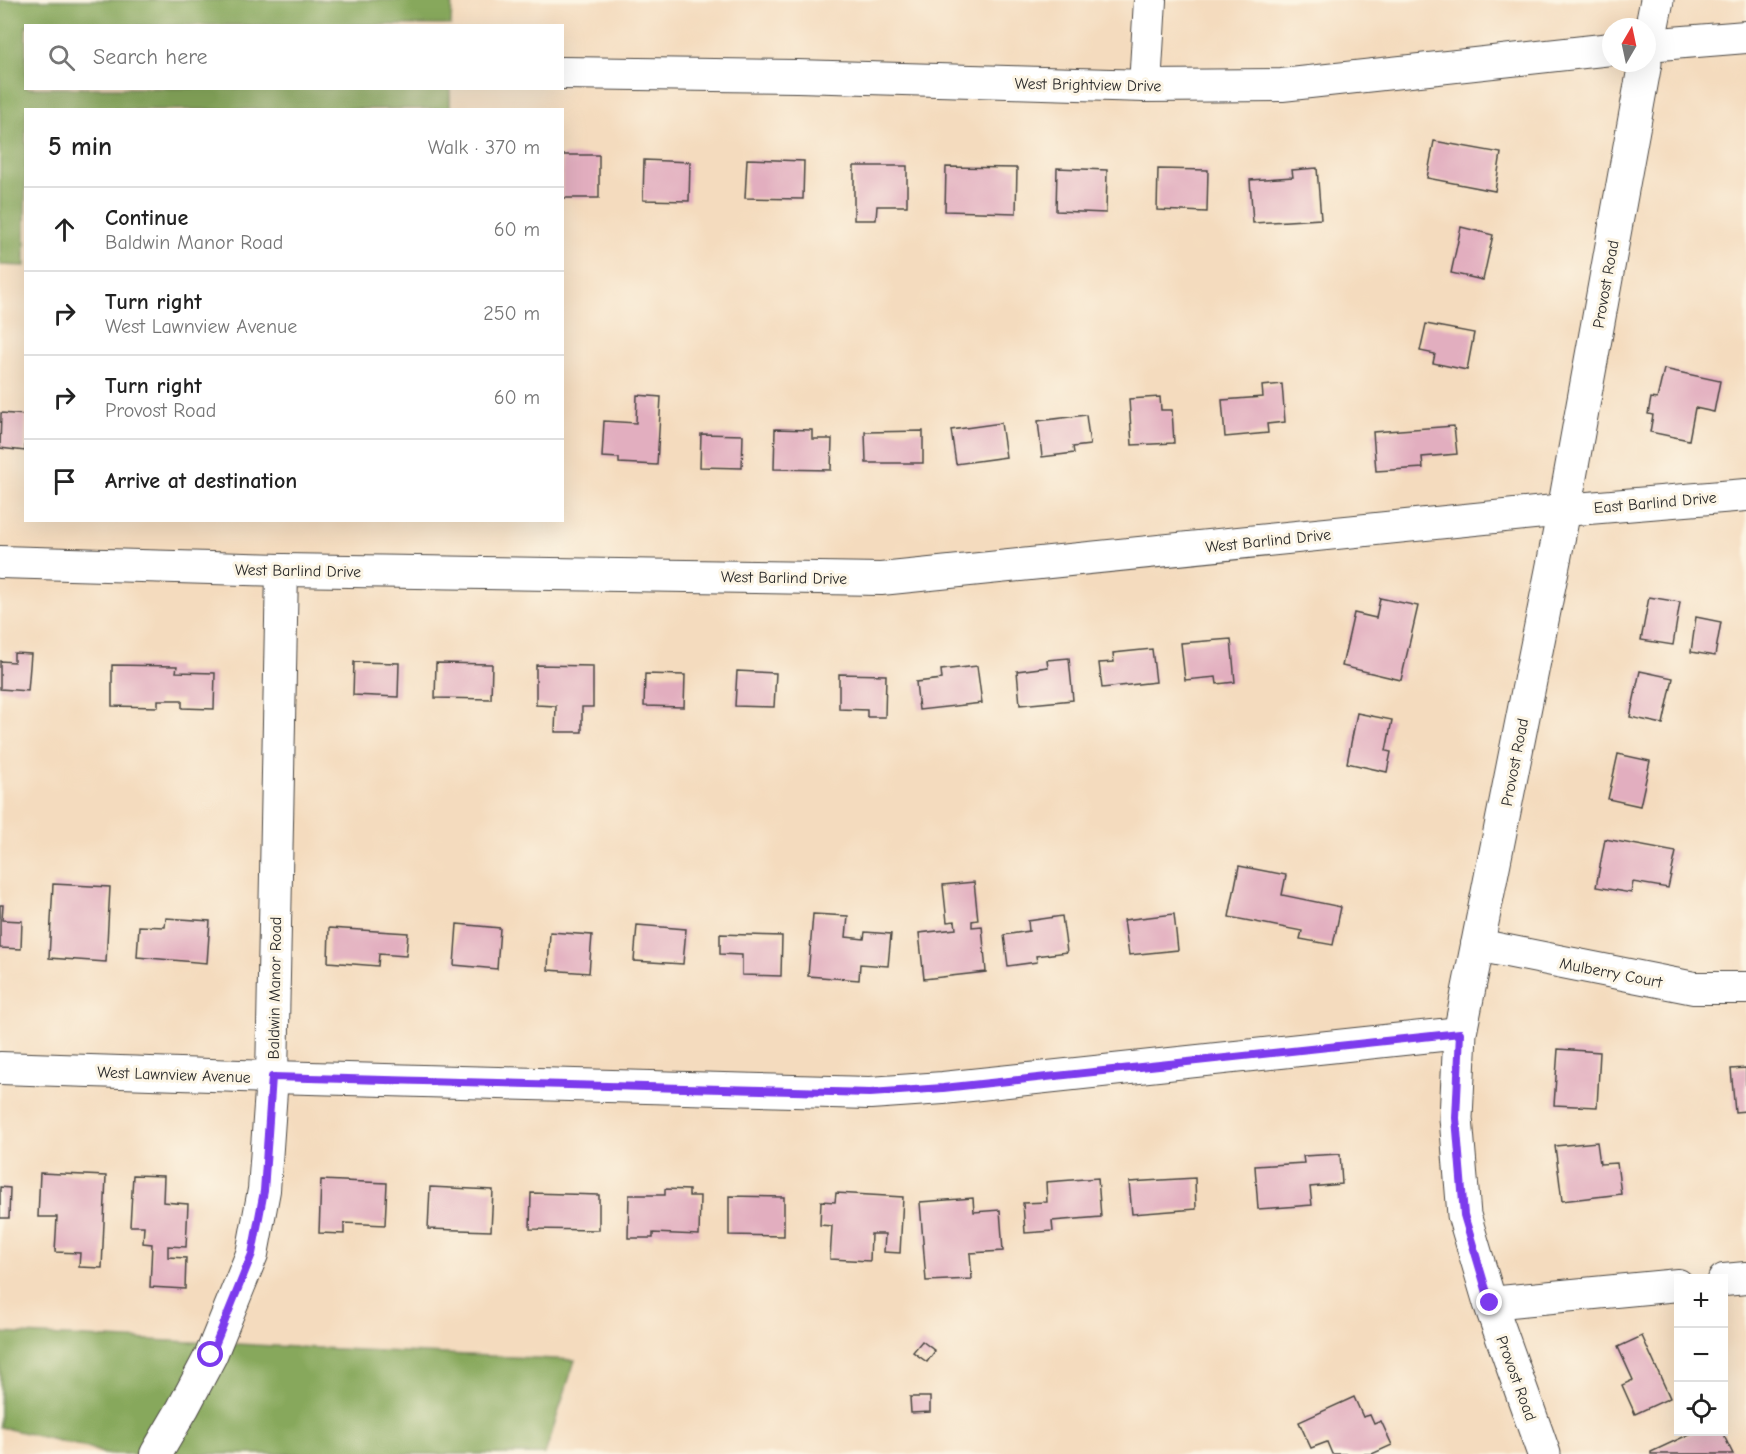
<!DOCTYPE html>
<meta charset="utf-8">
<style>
body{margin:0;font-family:"Comic Neue",sans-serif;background:#f2f2f2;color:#222}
.controls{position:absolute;right:18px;bottom:18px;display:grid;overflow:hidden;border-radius:0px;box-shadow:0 6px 24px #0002}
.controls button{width:54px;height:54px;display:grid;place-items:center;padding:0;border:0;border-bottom:2px solid #e0e0e0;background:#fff;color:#222;font:30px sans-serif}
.compass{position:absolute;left:1602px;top:18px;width:54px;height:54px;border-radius:50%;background:#fff;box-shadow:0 6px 24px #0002;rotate:9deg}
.stop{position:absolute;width:18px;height:18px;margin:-14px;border:4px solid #7c3aed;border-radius:50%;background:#fff}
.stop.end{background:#7c3aed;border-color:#fff;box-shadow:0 2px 6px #0008}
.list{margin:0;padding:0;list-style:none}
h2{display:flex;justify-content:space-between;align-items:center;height:78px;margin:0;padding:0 24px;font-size:26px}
h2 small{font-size:20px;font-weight:400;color:#767676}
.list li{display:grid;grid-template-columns:39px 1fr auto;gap:18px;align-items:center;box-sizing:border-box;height:84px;padding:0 24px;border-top:2px solid #e0e0e0}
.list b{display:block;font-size:22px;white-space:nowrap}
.list p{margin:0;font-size:20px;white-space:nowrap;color:#767676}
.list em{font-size:20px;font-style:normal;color:#767676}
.icon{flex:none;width:33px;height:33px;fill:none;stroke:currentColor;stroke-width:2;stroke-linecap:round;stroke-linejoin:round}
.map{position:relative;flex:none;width:1746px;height:1454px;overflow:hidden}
.search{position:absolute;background:#fff;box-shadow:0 6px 24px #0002;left:24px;top:24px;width:540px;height:66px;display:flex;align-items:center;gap:15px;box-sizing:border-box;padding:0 21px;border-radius:0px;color:#767676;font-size:22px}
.panel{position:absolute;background:#fff;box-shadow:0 6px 24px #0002;left:24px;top:108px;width:540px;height:414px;border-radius:0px}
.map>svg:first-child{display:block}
.forest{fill:#87a85c;stroke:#596a44;stroke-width:1.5}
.building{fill:#e2aebf}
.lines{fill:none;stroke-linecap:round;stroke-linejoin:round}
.street-casing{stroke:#494541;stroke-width:34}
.secondary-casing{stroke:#494541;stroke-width:35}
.street{stroke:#fff;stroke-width:32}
.secondary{stroke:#fff;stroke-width:33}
.route{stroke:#7c3aed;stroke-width:8}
.labels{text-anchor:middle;stroke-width:6;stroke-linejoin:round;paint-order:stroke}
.street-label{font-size:16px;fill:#2b2b2b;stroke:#fcf5e5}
</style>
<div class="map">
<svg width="1746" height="1454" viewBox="0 0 1746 1454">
<rect width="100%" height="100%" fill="#fcf5e5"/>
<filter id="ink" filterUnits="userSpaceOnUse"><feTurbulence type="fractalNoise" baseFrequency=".0167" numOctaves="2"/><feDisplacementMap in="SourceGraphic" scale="12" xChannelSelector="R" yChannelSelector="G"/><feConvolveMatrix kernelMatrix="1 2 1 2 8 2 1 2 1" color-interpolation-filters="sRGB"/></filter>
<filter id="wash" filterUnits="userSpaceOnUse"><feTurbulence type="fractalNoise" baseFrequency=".008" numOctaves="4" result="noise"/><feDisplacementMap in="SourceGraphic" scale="24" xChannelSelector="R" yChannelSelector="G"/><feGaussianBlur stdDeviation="1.35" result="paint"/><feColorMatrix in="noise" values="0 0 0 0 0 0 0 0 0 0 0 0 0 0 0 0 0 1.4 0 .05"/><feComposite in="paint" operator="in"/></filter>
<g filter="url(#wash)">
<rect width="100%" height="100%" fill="#f4dbbe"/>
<!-- forest -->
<g class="forest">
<polygon points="0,0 452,0 451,25 26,26 26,88 450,88 450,109 26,110 25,266 0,265"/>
<polygon points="0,1333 575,1360 545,1454 105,1454 89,1448 0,1427"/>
</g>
<g id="blocks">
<!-- building -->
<g class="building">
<polygon points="1434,141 1501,153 1495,191 1427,178"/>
<rect x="562" y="155" width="37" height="43"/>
<polygon points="747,159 804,161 803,199 745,198"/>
<polygon points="644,160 690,162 689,201 643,200"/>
<polygon points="854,166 907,166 907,206 877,206 876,220 854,220"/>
<polygon points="946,167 1017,168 1016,213 945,211"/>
<polygon points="1057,168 1107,170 1106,213 1056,211"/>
<polygon points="1317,168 1321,219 1253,223 1250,180 1293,177 1292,170"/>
<polygon points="1158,169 1208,170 1207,212 1157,210"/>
<polygon points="1461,227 1493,235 1483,280 1451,273"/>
<polygon points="1426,324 1474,333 1467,370 1433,363 1435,354 1420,351"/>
<polygon points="1664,369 1720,381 1714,412 1695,408 1689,440 1650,432 1653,415 1648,414 1651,398 1657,399"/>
<polygon points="1282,384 1285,422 1267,424 1268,433 1225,437 1222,400 1263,397 1262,386"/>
<polygon points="637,395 661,397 657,465 619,463 619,458 602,457 604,421 636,423"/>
<polygon points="1160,397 1161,410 1172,410 1174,443 1132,445 1129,399"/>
<polygon points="1,413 26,415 25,451 0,448"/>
<polygon points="1086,415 1090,445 1073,447 1074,453 1042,457 1038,421"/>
<polygon points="1001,423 1006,457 956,464 951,430"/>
<polygon points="1454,426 1457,454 1422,457 1423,468 1376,471 1373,432"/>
<polygon points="775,429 812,430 812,439 832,439 831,470 774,469"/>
<polygon points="923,431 923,463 866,463 865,432"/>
<polygon points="701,434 743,435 742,468 700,467"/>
<polygon points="1649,597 1680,602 1673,645 1641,640"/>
<polygon points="1380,598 1418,606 1401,680 1342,666 1354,613 1376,618"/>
<polygon points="1696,617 1721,622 1715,656 1691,652"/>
<polygon points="1231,639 1235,682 1217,684 1216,677 1185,680 1181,643"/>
<polygon points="1152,649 1156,682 1102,688 1099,663 1114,662 1113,653"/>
<polygon points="14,653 31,654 28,691 0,689 0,661 14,662"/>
<polygon points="1069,658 1073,700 1020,705 1017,671 1048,667 1047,660"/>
<polygon points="354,662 399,663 398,697 353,695"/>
<polygon points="436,663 492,664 491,699 435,698"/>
<polygon points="112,665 177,666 176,672 215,673 214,709 182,708 182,700 158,700 158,707 112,706"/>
<polygon points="536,665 593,666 593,707 582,707 582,732 555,732 556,706 536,705"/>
<polygon points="977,666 982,703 919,710 916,682 942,679 941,670"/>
<polygon points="737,671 776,673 774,707 735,706"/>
<polygon points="1640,671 1673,678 1663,724 1630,717"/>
<polygon points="645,674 685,675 684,707 644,706"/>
<polygon points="839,674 886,675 885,717 867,717 867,710 839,709"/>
<polygon points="1357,713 1392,720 1386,751 1391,752 1387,772 1347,763"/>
<polygon points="1618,754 1650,761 1640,806 1608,799"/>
<polygon points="1605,839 1676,852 1668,888 1633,882 1631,893 1596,887"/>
<polygon points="1239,866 1286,875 1282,895 1341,907 1333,945 1300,939 1302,931 1229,917"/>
<polygon points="974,882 978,920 972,921 972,927 982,926 986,972 924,979 919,933 956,929 955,921 947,922 943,885"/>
<polygon points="53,884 110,887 106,962 49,958"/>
<polygon points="0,905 3,905 2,920 22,921 21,949 0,948"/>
<polygon points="813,914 848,916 846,937 864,939 865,932 891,934 888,966 860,964 859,980 808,976"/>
<polygon points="1174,914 1178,950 1129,955 1124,920"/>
<polygon points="1062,916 1067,952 1036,956 1037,962 1008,966 1004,935 1029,931 1028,921"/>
<polygon points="166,918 210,921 207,963 137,957 139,926 165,927"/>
<polygon points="457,924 500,928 497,969 454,965"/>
<polygon points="637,925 686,929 683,964 634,961"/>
<polygon points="329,928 408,933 406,956 379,954 378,966 328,962"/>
<polygon points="550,932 592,935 589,973 548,970"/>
<polygon points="720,934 782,936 781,976 742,975 742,955 720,954"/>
<polygon points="1558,1049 1600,1052 1597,1107 1554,1105"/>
<polygon points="1746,1068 1746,1111 1735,1112 1731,1069"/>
<polygon points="1597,1142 1600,1164 1617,1163 1621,1194 1562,1201 1555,1146"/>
<polygon points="1340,1154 1342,1184 1310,1187 1312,1205 1258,1209 1255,1166 1304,1163 1303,1156"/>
<polygon points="40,1173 106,1176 102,1268 79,1267 80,1253 55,1252 57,1217 38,1217"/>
<polygon points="133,1175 164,1176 163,1202 188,1204 186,1247 168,1246 168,1257 186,1258 185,1289 150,1287 152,1244 143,1243 144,1226 130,1226"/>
<polygon points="1098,1178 1101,1217 1052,1221 1053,1231 1025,1233 1023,1203 1047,1202 1046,1182"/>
<polygon points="1195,1178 1196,1209 1132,1214 1129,1182"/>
<polygon points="321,1180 387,1183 385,1225 344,1223 344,1234 319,1233"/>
<polygon points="0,1187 10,1188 9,1218 0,1218"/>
<polygon points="430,1187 493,1190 491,1231 428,1229"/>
<polygon points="665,1189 689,1190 689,1196 700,1196 699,1235 653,1233 653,1238 628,1238 629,1195 665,1195"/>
<polygon points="531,1193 599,1195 599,1230 530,1229"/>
<polygon points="836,1193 903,1197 900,1253 884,1252 885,1234 871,1234 870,1261 830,1259 832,1226 820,1225 821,1201 835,1202"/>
<polygon points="729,1196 784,1197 784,1236 729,1235"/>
<polygon points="973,1198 974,1212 1000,1210 1003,1251 970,1253 972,1279 926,1281 920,1202"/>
<polygon points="1642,1336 1670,1398 1635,1414 1622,1385 1633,1380 1618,1347"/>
<polygon points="922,1341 935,1351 927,1362 913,1352"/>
<polygon points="910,1397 930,1397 930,1412 911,1413"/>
<polygon points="1354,1397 1363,1417 1370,1415 1374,1424 1381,1421 1392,1445 1372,1454 1332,1454 1327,1442 1311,1448 1299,1422"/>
<polygon points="1694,1432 1722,1432 1733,1454 1651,1454 1651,1452"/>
</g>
</g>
</g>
<g filter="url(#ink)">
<use href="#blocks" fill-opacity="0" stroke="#494541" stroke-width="1.5"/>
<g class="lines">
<defs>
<g id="street">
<polyline points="1647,45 1746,37"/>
<polyline points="562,73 797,76 1145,86 1282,85 1611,49"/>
<polyline points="1145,86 1150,0"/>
<polyline points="0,562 282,570 881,579 1564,510 1746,495"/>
<polyline points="1477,945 1694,988 1746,988"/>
<polyline points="0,1068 272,1077 870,1093 943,1088 1460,1033"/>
<polyline points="1724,1280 1746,1278"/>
<polyline points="1490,1303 1678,1285"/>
<polyline points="156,1454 183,1408 211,1355 252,1254 264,1190 272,1077 282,570"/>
</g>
<g id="secondary">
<polyline points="1647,51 1657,0"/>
<polyline points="1544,1454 1490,1303 1464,1215 1456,1118 1460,1033 1564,510 1645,63"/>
</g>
</defs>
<!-- street casing -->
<use href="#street" class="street-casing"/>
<!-- secondary casing -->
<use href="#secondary" class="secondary-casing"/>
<!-- street -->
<use href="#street" class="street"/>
<!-- secondary -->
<use href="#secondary" class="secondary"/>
</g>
</g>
<g class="lines" filter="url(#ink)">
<!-- route -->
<polyline class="route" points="211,1355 252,1254 264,1191 272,1077 870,1093 943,1088 1460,1033 1456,1118 1464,1215 1490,1303"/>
</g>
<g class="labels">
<!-- street labels -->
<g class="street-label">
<text transform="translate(1088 84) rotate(1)" y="6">West Brightview Drive</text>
<text transform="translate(1605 284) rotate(-80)" y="6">Provost Road</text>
<text transform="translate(1655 502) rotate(-5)" y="6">East Barlind Drive</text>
<text transform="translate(1268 540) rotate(-6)" y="6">West Barlind Drive</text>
<text transform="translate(298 570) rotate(1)" y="6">West Barlind Drive</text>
<text transform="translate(784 577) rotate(1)" y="6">West Barlind Drive</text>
<text transform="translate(1514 762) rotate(-79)" y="6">Provost Road</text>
<text transform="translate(1611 972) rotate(11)" y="6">Mulberry Court</text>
<text transform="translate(274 988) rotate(-89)" y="6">Baldwin Manor Road</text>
<text transform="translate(174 1074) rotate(2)" y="6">West Lawnview Avenue</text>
<text transform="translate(1517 1378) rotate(70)" y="6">Provost Road</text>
</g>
</g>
</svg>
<div class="controls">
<button>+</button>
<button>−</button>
<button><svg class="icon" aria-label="locate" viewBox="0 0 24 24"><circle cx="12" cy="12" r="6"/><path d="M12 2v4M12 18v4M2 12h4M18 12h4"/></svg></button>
</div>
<svg class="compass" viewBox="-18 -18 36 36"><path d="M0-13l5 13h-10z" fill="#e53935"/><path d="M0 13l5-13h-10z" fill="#767676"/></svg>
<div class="stop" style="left:211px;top:1355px"></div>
<div class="stop end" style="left:1490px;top:1303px"></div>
<div class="search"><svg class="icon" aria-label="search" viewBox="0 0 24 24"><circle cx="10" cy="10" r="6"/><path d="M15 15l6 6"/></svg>Search here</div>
<section class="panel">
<h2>5 min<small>Walk · 370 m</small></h2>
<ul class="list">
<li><svg class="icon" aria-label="ahead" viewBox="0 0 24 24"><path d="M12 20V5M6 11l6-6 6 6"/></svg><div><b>Continue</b><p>Baldwin Manor Road</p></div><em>60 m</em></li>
<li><svg class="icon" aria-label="right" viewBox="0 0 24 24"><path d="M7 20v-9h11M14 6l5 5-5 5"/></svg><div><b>Turn right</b><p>West Lawnview Avenue</p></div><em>250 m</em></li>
<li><svg class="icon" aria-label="right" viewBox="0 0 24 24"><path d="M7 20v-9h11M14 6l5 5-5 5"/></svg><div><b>Turn right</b><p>Provost Road</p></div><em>60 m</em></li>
<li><svg class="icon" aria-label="arrive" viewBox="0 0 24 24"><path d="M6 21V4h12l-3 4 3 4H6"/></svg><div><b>Arrive at destination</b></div></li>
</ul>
</section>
</div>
